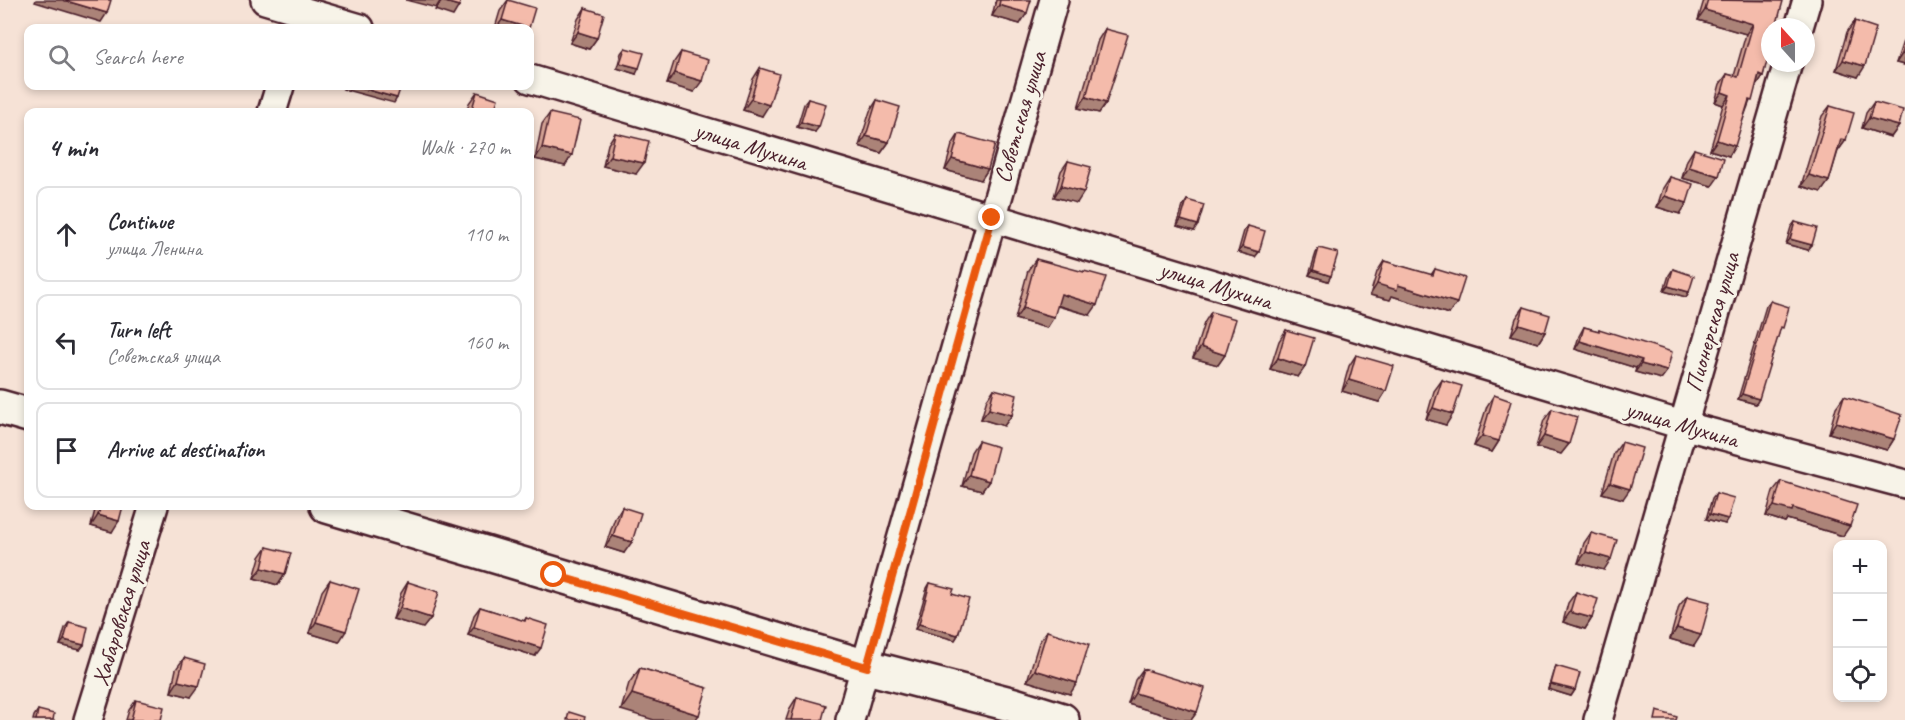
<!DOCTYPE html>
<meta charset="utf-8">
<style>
body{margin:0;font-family:Caveat,sans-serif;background:#f2f2f3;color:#2b2b33}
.controls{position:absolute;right:18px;bottom:18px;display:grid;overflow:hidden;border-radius:12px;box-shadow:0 3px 9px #0003}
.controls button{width:54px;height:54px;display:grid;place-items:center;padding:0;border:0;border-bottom:2px solid #e1e1e2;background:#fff;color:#2b2b33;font:30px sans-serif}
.compass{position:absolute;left:1761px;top:18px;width:54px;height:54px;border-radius:50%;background:#fff;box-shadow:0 3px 9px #0003;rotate:339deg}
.stop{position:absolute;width:18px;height:18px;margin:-14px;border:4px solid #ea580c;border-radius:50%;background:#fff}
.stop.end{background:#ea580c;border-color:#fff;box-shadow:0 2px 6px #0008}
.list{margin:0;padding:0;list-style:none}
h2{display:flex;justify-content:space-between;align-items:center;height:78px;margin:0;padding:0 24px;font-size:26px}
h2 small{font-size:20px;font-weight:400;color:#7c7c81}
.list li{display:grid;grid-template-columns:39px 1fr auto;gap:18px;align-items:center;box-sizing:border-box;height:96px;margin:0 12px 12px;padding:0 12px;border:2px solid #e1e1e2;border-radius:12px}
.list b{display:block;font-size:22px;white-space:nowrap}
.list p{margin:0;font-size:20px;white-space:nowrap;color:#7c7c81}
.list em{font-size:20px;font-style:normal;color:#7c7c81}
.icon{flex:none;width:33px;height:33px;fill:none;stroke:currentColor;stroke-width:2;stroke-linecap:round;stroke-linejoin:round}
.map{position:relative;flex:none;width:1905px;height:720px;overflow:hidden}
.search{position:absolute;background:#fff;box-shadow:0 3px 9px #0003;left:24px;top:24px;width:510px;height:66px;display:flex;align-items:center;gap:15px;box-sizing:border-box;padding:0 21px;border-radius:12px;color:#7c7c81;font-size:22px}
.panel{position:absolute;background:#fff;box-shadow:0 3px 9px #0003;left:24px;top:108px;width:510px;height:402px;border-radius:12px}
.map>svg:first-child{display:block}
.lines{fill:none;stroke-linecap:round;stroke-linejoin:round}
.minor-casing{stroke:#4a1f2b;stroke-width:32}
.major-casing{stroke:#4a1f2b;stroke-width:38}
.minor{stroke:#f7f3e8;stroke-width:27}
.major{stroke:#f7f3e8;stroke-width:33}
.wall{fill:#d2a193;stroke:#4a1f2b;stroke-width:1.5}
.shaded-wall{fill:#ab8378;stroke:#4a1f2b;stroke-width:1.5}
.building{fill:#f4bbab;stroke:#4a1f2b;stroke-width:1.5}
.route{stroke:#ea580c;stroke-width:8}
.labels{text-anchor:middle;stroke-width:6;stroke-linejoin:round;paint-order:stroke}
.street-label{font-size:24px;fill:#4a1f2b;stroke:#f7f3e8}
</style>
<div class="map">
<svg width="1905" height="720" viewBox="0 0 1905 720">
<rect width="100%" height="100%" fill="#f6e2d6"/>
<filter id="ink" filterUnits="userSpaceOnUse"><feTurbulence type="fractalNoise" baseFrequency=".0167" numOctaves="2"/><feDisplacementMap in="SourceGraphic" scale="12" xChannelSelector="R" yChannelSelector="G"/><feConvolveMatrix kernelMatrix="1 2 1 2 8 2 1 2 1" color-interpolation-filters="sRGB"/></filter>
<g filter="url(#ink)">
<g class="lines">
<defs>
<g id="minor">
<polyline points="265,0 360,28"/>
<polyline points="1799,27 1807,0"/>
<polyline points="530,79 1682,425 1905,484"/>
<polyline points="272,112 280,86"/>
<polyline points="88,720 154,506"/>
<polyline points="850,720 1054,0"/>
<polyline points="1598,720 1788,63"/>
</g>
<g id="major">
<polyline points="0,407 28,415"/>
<polyline points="327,506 867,667 1014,705 1062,720"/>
</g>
</defs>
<!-- minor casing -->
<use href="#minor" class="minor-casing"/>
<!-- major casing -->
<use href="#major" class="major-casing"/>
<!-- minor -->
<use href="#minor" class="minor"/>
<!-- major -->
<use href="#major" class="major"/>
</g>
<!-- wall -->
<g class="wall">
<polygon points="508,0 528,28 495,28 500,11"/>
<polygon points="996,0 1031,0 1020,24 992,16"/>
<polygon points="1704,0 1781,0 1763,76 1756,85 1729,156 1710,150 1723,105 1715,102 1720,84 1727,74 1734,76 1746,34 1698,20"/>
<polygon points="585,8 597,38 589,49 570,43 578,19"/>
<polygon points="1855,21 1858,77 1836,70 1847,32"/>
<polygon points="1105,29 1106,103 1099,113 1078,108 1098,40"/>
<polygon points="1905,37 1905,65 1896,63 1903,41"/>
<polygon points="625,48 636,74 617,68 621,53"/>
<polygon points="681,52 694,92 667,84 674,62"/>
<polygon points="760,68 762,116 743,110 753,79"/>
<polygon points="477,92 494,112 466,112 469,103"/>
<polygon points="808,99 815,132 797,127 804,104"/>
<polygon points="877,100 889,142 881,153 859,146 870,111"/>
<polygon points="1874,102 1899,126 1891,137 1862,128 1866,113"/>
<polygon points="1830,106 1846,140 1838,151 1829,181 1821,192 1801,186 1822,116"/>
<polygon points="550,113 565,166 535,159 542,124"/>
<polygon points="615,133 636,174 603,166 608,144"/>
<polygon points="959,134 988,169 981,180 945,170 952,145"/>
<polygon points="1694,149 1712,186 1682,178 1687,160"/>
<polygon points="1068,161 1077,203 1054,197 1061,171"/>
<polygon points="1670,177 1680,214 1657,207 1663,188"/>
<polygon points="1187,200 1194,231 1177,226 1183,206"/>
<polygon points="1795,222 1808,250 1786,244 1791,227"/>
<polygon points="1248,226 1259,252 1255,257 1238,252 1244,231"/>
<polygon points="1319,248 1328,281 1309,275 1316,253"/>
<polygon points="1036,259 1090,315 1057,306 1047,328 1015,319 1028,270"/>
<polygon points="1384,261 1431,275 1435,269 1449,314 1392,296 1390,300 1370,295 1377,272"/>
<polygon points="1673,269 1689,292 1686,297 1664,291 1669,275"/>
<polygon points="1770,301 1779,333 1756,404 1738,399 1766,306"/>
<polygon points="1524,307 1545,332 1538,343 1511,335 1516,318"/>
<polygon points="1211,312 1225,355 1218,365 1193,358 1204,323"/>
<polygon points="1584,327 1598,331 1599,329 1667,371 1661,379 1635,372 1636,368 1575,349 1579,336"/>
<polygon points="1286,330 1305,367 1298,377 1270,369 1279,341"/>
<polygon points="1356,355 1386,391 1379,402 1342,391 1349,366"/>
<polygon points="1442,380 1446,425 1426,419 1434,391"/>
<polygon points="994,389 1012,415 1004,426 981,419 987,399"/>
<polygon points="1494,395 1499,441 1492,452 1474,446 1487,406"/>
<polygon points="1844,396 1894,439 1887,450 1829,433 1836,407"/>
<polygon points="1552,409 1569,444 1561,454 1536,447 1544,420"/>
<polygon points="978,441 989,481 982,491 962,486 971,452"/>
<polygon points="1622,442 1623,499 1602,493 1614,453"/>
<polygon points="1781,481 1843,536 1787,519 1785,522 1766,516 1773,491"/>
<polygon points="1716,493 1725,524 1706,519 1712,498"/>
<polygon points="96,506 123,506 112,532 91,526"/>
<polygon points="622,507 624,553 605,547 615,518"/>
<polygon points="1591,533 1604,570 1578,563 1584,543"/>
<polygon points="267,547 285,574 278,585 254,578 260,557"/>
<polygon points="330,580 339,642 309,633 322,591"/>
<polygon points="408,582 431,618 423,628 393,619 401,593"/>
<polygon points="930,583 952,594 958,635 955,640 915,629 927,588"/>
<polygon points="1576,592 1592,618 1585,629 1563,622 1568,603"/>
<polygon points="1687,596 1694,646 1670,639 1679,606"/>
<polygon points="480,607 524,621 526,618 535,656 468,635 474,615"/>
<polygon points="69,622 80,650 60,645 65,628"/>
<polygon points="1047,631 1070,694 1027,681 1039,642"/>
<polygon points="184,658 191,697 171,692 176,669"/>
<polygon points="1556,666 1575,690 1571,696 1548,689 1553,672"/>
<polygon points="640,668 707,688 621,710 629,683"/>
<polygon points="1143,669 1197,712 1191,720 1181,720 1128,704 1135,680"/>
<polygon points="797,697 822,720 786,720 790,708"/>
<polygon points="136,700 161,720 126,720 129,710"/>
<polygon points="38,710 53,720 33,720 34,716"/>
</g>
<!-- shaded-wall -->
<g class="shaded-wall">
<polygon points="36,0 63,0 107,13 101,22 35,2"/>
<polygon points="406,0 441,0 436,8"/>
<polygon points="442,1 459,6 453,16 435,10"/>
<polygon points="999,5 1027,13 1020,24 992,16"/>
<polygon points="1705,10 1753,24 1746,34 1698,20"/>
<polygon points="502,20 529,28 496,28"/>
<polygon points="578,32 597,38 589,49 570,43"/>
<polygon points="1902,54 1905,55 1905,65 1896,63"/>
<polygon points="1843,60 1865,66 1858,77 1836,70"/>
<polygon points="620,63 639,68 636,74 617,68"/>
<polygon points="675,73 702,81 694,92 667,84"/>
<polygon points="1759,74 1763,76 1756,86"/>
<polygon points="346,86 354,86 397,98 394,103 343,89"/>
<polygon points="1722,92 1730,95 1723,105 1715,102"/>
<polygon points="1086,97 1106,103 1099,113 1078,108"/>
<polygon points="751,99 769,105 762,116 743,110"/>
<polygon points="1869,118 1899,126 1891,137 1862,128"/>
<polygon points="801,122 819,127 815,132 797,127"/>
<polygon points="866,136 889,142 881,153 859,146"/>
<polygon points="1841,139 1846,140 1838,151 1834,150"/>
<polygon points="1717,140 1735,146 1729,156 1710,150"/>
<polygon points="542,148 572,155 565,166 535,159"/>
<polygon points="610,156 644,163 636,174 603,166"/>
<polygon points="952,159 988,169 981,180 945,170"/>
<polygon points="1689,167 1719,176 1712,186 1682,178"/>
<polygon points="1809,175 1829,181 1821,192 1801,186"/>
<polygon points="1061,186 1084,192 1077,203 1054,197"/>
<polygon points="1665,196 1687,203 1680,214 1657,207"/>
<polygon points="1181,220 1198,225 1194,231 1177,226"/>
<polygon points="1790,239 1812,245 1808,250 1786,244"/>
<polygon points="1242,247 1259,252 1255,257 1238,252"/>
<polygon points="1313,270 1331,276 1328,281 1309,275"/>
<polygon points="1377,284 1398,285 1457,303 1449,314 1392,296 1390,300 1370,295"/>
<polygon points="1668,286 1689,292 1686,297 1664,291"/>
<polygon points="1061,294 1097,305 1090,315 1053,304"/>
<polygon points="1023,308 1054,317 1047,328 1015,319"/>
<polygon points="1519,324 1545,332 1538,343 1511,335"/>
<polygon points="1580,341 1642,360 1636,368 1575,349"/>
<polygon points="1201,347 1225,355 1218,365 1193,358"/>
<polygon points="1278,358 1305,367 1298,377 1270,369"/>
<polygon points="1641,364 1667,371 1661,379 1635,372"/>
<polygon points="1349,380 1386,391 1379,402 1342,391"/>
<polygon points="1742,394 1759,399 1756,404 1738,399"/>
<polygon points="1433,408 1453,414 1446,425 1426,419"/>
<polygon points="989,409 1012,415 1004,426 981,419"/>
<polygon points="1836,422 1894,439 1887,450 1829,433"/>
<polygon points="1482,436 1499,441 1492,452 1474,446"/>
<polygon points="1544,436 1569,444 1561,454 1536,447"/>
<polygon points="969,475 989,481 982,491 962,486"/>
<polygon points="1610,483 1630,489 1623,499 1602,493"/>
<polygon points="1774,506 1793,508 1850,526 1843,536 1787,519 1785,522 1766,516"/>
<polygon points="1710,514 1728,519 1725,524 1706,519"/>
<polygon points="98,515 119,521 112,532 91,526"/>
<polygon points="613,536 632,542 624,553 605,547"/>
<polygon points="1586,552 1611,559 1604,570 1578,563"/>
<polygon points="262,568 285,574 278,585 254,578"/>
<polygon points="400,608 431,618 423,628 393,619"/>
<polygon points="1570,612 1592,618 1585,629 1563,622"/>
<polygon points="316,622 346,631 339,642 309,633"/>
<polygon points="919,624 958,635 955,640 915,629"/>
<polygon points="474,627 541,648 535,656 468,635"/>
<polygon points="1677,628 1701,635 1694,646 1670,639"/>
<polygon points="64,640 84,645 80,650 60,645"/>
<polygon points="1035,670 1077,683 1070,694 1027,681"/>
<polygon points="178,681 199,686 191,697 171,692"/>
<polygon points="1551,684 1575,690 1571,696 1548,689"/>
<polygon points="1135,693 1197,712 1191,720 1181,720 1128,704"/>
<polygon points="632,694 699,715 695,720 654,720 621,710"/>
</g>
<!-- building -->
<g class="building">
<polygon points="63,0 111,0 107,13"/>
<polygon points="442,0 461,0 459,6 442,1"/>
<polygon points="508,0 535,8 529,28 502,20"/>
<polygon points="1000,0 1031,0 1027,13 999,5"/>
<polygon points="1708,0 1783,1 1776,27 1770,27 1770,50 1763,76 1759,74 1752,101 1749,100 1735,146 1717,140 1730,95 1722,92 1727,74 1738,77 1753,24 1705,10"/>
<polygon points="585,8 604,14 597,38 578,32"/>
<polygon points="1855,21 1876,28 1865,66 1843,60"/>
<polygon points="1105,29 1128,35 1106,103 1086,97"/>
<polygon points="1905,45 1905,55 1902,54"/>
<polygon points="625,48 644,53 639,68 620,63"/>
<polygon points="681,52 708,60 702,81 675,73"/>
<polygon points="760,68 779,74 769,105 751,99"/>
<polygon points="354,86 401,86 397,98"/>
<polygon points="477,92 498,99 494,112 471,112"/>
<polygon points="808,99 826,104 819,127 801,122"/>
<polygon points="877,100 900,107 889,142 866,136"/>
<polygon points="1874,102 1903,110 1899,126 1869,118"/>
<polygon points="1830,106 1854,113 1846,140 1841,139 1829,181 1809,175"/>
<polygon points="550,113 580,120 572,155 542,148"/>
<polygon points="615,133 649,141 644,163 610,156"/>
<polygon points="959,134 995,144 988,169 952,159"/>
<polygon points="1694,149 1724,158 1719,176 1689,167"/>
<polygon points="1068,161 1091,167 1084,192 1061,186"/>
<polygon points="1670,177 1693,184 1687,203 1665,196"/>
<polygon points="1187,200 1204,205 1198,225 1181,220"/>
<polygon points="1795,222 1817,228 1812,245 1790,239"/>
<polygon points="1248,226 1265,231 1259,252 1242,247"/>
<polygon points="1319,248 1338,253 1331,276 1313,270"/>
<polygon points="1036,259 1084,272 1084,271 1106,277 1097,305 1061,294 1054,317 1023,308"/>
<polygon points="1384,261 1433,275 1435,269 1465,278 1457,303 1398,285 1397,290 1377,284"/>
<polygon points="1673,269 1694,276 1689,292 1668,286"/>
<polygon points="1770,301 1789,307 1783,328 1781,327 1759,399 1742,394"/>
<polygon points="1524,307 1550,315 1545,332 1519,324"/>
<polygon points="1211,312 1236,319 1225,355 1201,347"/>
<polygon points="1584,327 1599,331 1599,329 1672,352 1667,371 1641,364 1642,360 1580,341"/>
<polygon points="1286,330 1314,338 1305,367 1278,358"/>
<polygon points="1356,355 1394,366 1386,391 1349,380"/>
<polygon points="1442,380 1462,386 1453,414 1433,408"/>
<polygon points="994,389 1017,395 1012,415 989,409"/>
<polygon points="1494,395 1511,401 1499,441 1482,436"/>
<polygon points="1844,396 1902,415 1894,439 1836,422"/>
<polygon points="1552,409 1577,417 1569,444 1544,436"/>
<polygon points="978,441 998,447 989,481 969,475"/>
<polygon points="1622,442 1642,448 1630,489 1610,483"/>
<polygon points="1781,481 1857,505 1850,526 1793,508 1792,511 1774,506"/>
<polygon points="1716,493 1734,498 1728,519 1710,514"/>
<polygon points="101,506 123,506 119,521 98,515"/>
<polygon points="622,507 641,513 632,542 613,536"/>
<polygon points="1591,533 1617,540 1611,559 1586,552"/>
<polygon points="267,547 291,553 285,574 262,568"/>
<polygon points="330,580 359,589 346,631 316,622"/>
<polygon points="408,582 439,592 431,618 400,608"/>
<polygon points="930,583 954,589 952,594 969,599 958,635 919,624"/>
<polygon points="1576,592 1598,599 1592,618 1570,612"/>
<polygon points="1687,596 1710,602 1701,635 1677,628"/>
<polygon points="480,607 525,621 526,618 548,625 541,648 474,627"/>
<polygon points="69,622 88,627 84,645 64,640"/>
<polygon points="1047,631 1089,644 1077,683 1035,670"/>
<polygon points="184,658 205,664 199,686 178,681"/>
<polygon points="1556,666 1580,673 1575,690 1551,684"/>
<polygon points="640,668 707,688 699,715 632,694"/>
<polygon points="1143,669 1205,688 1197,712 1135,693"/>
<polygon points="797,697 826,705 822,720 791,720"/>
<polygon points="136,700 164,707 161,720 131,720"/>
<polygon points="38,710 54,714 53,720 36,720"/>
<polygon points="1657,711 1677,717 1676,720 1655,720"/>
<polygon points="569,712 585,717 584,720 567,720"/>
</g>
</g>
<g class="lines" filter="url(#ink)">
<!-- route -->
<polyline class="route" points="554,575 867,667 992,218"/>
</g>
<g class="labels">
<!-- street labels -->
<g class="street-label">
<text transform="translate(1020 117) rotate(-74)" y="8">Советская улица</text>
<text transform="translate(751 146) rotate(17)" y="8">улица Мухина</text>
<text transform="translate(1216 285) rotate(17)" y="8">улица Мухина</text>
<text transform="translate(1712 322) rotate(-74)" y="8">Пионерская улица</text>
<text transform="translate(1682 424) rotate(16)" y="8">улица Мухина</text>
<text transform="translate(121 613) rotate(-73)" y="8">Хабаровская улица</text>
</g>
</g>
</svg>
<div class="controls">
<button>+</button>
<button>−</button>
<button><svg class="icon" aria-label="locate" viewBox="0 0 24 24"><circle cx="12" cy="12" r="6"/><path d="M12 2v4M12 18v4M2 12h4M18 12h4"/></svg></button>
</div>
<svg class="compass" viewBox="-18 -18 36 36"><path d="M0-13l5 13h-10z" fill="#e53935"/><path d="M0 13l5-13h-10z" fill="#7c7c81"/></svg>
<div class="stop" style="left:554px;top:575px"></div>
<div class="stop end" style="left:992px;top:218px"></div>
<div class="search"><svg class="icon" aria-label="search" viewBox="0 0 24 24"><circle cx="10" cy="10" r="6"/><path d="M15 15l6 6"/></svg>Search here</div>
<section class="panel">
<h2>4 min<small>Walk · 270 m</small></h2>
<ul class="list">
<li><svg class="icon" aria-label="ahead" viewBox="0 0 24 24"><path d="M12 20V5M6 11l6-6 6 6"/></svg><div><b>Continue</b><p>улица Ленина</p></div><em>110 m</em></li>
<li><svg class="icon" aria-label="left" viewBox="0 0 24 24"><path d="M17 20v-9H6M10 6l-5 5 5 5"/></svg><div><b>Turn left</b><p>Советская улица</p></div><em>160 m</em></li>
<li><svg class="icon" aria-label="arrive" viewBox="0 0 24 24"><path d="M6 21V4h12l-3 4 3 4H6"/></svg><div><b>Arrive at destination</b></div></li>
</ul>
</section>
</div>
